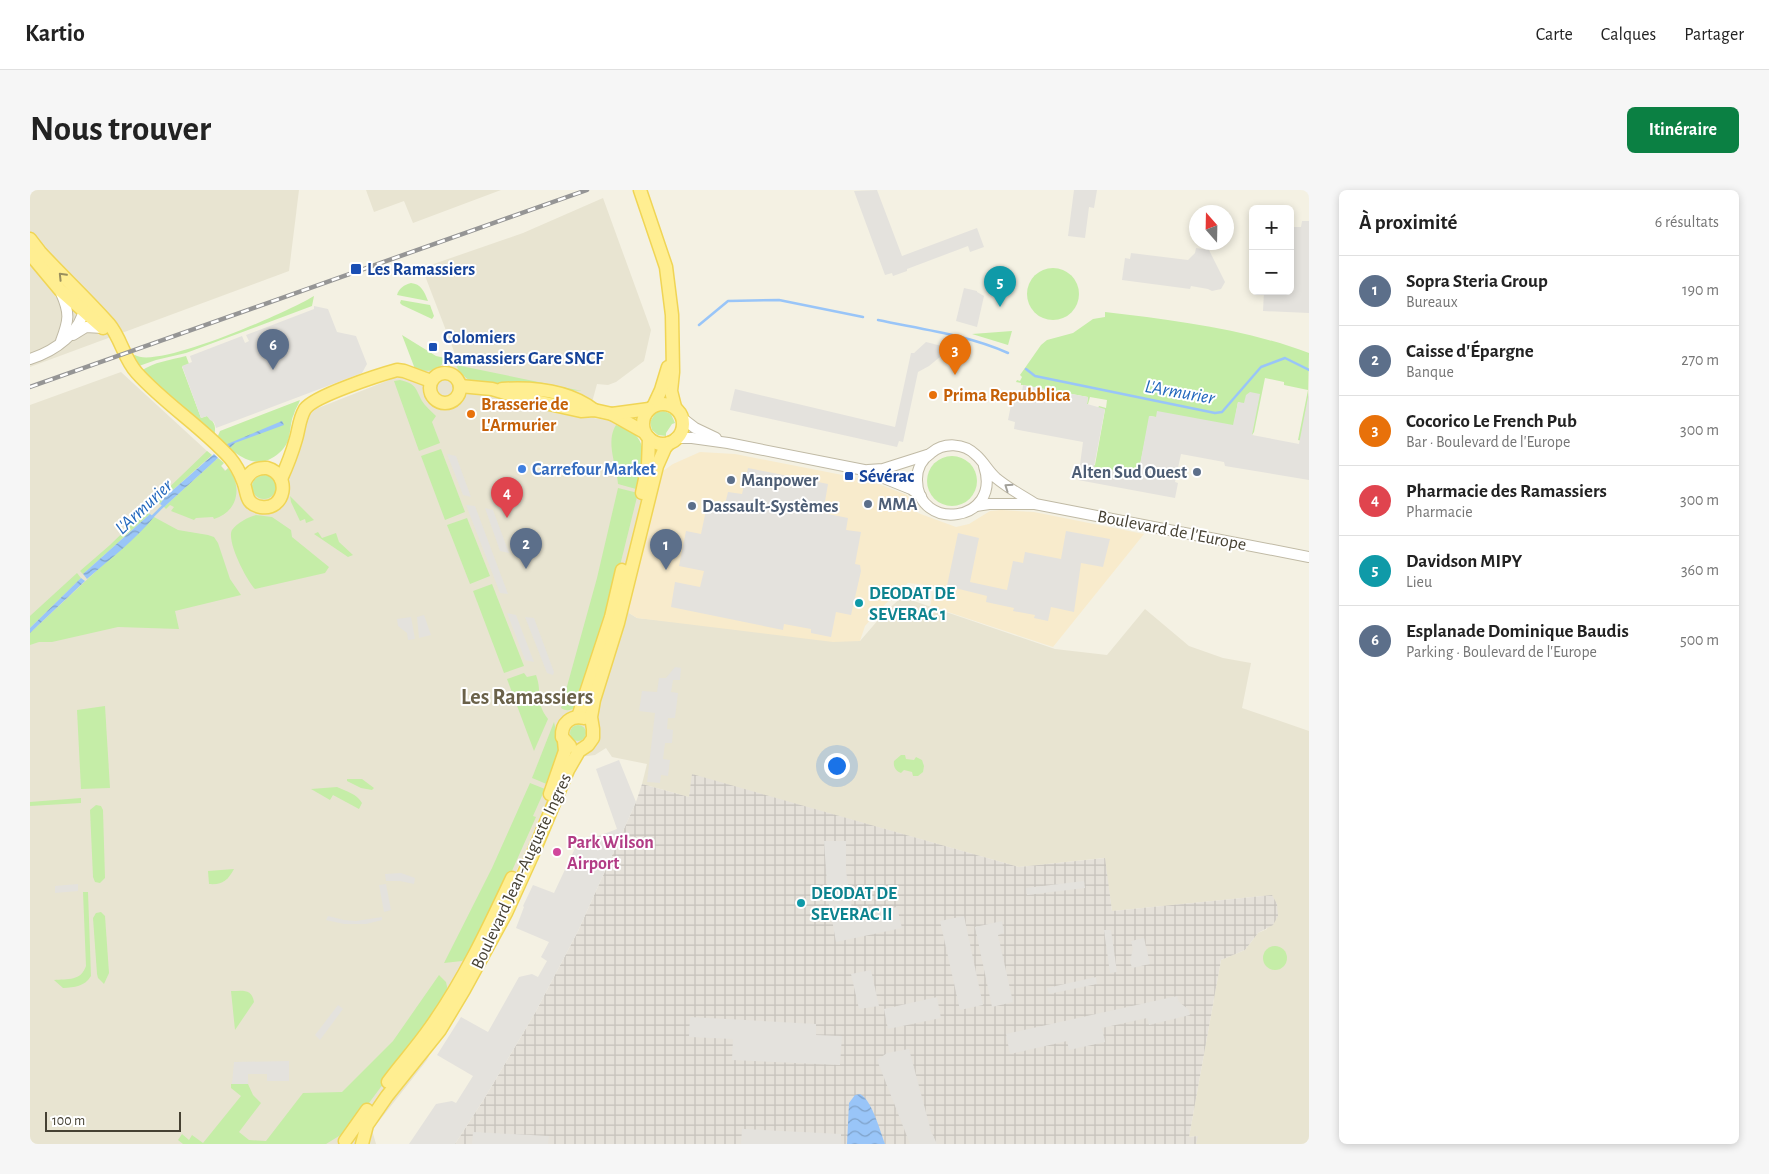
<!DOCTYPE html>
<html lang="fr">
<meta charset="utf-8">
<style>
body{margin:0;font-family:"Alegreya Sans",sans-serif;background:#f6f6f6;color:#222}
.controls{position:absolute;right:15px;top:15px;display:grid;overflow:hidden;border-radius:8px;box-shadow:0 2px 8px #0003}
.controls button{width:45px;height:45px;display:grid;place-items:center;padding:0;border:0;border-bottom:1px solid #e0e0e0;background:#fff;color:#222;font:25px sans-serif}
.compass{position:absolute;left:1159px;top:15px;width:45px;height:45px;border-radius:50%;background:#fff;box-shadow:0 2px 8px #0003;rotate:340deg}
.scale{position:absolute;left:15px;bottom:12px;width:136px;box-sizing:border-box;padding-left:5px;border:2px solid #464133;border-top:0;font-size:14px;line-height:18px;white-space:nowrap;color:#464133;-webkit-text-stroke:4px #fff;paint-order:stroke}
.you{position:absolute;left:806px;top:575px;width:18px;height:18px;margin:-12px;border:4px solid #fff;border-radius:50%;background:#1a73e8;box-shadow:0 0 0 8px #1a73e833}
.badge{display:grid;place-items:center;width:32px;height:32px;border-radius:50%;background:#0b8043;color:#fff;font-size:16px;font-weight:700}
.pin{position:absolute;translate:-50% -41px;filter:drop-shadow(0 1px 2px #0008)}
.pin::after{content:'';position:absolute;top:26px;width:18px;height:15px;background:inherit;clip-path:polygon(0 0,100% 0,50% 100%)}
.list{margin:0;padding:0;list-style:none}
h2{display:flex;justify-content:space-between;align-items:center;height:65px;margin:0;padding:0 20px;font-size:21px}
h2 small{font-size:16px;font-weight:400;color:#767676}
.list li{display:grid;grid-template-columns:32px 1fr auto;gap:15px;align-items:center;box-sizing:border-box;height:70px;padding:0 20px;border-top:1px solid #e0e0e0}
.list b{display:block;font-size:19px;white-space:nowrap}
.list p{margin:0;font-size:16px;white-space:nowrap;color:#767676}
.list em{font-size:16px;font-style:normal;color:#767676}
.map{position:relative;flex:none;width:1279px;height:954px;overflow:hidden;border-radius:8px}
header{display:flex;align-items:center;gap:30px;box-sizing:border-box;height:70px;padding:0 25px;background:#fff;border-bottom:1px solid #e0e0e0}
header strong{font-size:24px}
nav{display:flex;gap:28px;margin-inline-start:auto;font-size:18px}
.intro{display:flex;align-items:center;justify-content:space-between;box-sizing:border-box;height:120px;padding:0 30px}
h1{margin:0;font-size:35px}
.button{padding:12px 22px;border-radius:8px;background:#0b8043;color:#fff;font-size:18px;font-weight:700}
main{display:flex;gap:30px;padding:0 30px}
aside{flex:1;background:#fff;border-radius:8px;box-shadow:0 2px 8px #0003}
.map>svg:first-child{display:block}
.residential{fill:#e8e4d1}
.commercial{fill:#f8ebcc}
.industrial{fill:url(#industrial-grid)}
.green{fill:#c5eda7}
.parking{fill:#e4e2dd}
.water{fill:url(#water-waves)}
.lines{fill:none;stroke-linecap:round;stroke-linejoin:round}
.stream{stroke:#99c5f8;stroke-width:2.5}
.minor-casing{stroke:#c0baa5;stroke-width:12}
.major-casing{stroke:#f0d555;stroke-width:15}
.minor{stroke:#fff;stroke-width:10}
.major{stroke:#ffee91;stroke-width:12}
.rail-casing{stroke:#959595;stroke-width:4.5}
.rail{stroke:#fff;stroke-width:2.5;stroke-dasharray:8;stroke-linecap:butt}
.oneway{stroke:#998f5d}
.oneway2{stroke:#a2a099}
.transit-dot{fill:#1a4fb4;stroke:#fff;stroke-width:2}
.food-dot{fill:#e8710a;stroke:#fff;stroke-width:2}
.shop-dot{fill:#3f7fe0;stroke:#fff;stroke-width:2}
.service-dot{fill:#5c6f8a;stroke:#fff;stroke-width:2}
.culture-dot{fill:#0f9aa8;stroke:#fff;stroke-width:2}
.hotel-dot{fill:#d1479c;stroke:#fff;stroke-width:2}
.labels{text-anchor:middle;stroke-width:4;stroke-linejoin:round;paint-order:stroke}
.transit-label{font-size:18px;font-weight:bold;fill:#164399;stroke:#fff;text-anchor:start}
.food-label{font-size:18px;font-weight:bold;fill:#c56008;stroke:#fff;text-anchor:start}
.shop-label{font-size:18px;font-weight:bold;fill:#366cbe;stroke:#fff;text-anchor:start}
.service-label{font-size:18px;font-weight:bold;fill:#4e5e75;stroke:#fff;text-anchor:start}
.street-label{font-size:18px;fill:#464133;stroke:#fff}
.culture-label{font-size:18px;font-weight:bold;fill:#0d838f;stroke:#fff;text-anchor:start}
.hotel-label{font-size:18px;font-weight:bold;fill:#b23c85;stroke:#fff;text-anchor:start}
.water-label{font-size:19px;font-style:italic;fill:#2167bd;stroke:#fff}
.district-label{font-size:22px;font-weight:bold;fill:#6a6149;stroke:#fff}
</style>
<header>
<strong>Kartio</strong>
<nav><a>Carte</a><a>Calques</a><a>Partager</a></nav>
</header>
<div class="intro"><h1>Nous trouver</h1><a class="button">Itinéraire</a></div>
<main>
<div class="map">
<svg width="1279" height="954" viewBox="0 0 1279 954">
<defs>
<pattern id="industrial-grid" width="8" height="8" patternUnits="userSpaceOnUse" patternTransform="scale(1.25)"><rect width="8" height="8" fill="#e5e1d9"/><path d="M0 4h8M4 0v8" fill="none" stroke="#c6c2bb"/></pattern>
<pattern id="water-waves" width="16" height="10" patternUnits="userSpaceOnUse" patternTransform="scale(1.25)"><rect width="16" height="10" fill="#99c5f8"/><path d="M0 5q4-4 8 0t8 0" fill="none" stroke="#7fa2c9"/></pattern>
</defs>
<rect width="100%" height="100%" fill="#f4f1e3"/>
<!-- residential -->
<g class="residential">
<polygon points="0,0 269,0 259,81 0,177"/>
<polygon points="336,0 471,0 383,33 374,11 344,22"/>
<polygon points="573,8 621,140 614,171 586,192 578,195 567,194 558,227 581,231 593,240 630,283 597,415 599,423 607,428 830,451 855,422 872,407 1025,459 1077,465 1115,419 1159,456 1193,468 1221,473 1212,518 1279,541 1279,954 1166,954 1167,946 1159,947 1191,770 1215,760 1228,743 1237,739 1242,705 1082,721 1074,668 989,677 663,585 659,607 612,594 617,574 582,567 576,558 565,565 549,567 536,576 397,870 342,940 346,954 0,954 0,215 91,182 177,261 202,287 262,275 278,222 425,164 392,78 493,43"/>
</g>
<!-- commercial -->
<polygon class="commercial" points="670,262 705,264 838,290 877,305 888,323 926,337 939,334 960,321 971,320 1004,322 1114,344 1023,457 900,416 905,396 878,393 848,421 835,436 830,451 803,452 607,428 599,423 597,415 630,283 643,274"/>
<!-- industrial -->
<polygon class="industrial" points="662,584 989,677 1075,668 1082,721 1242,705 1247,714 1248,726 1243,735 1228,743 1215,760 1191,770 1159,947 1168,946 1166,954 425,954 454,909 505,823 548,741 606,612 612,594 659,607"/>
<!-- green -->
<g class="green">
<circle cx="1023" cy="104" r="26"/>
<path d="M381 93C391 94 394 101 398 111L367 105C369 98 374 95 381 93Z"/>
<path d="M284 106 282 116 156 163 126 170 109 176 101 166 105 165C127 180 260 121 284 106Z"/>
<polygon points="371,110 400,115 404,126 402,129 372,115 370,113"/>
<path d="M1075 122C1143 130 1215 139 1279 163L1277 252 1268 250 1278 200 1254 195V192L1235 188 1224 242 1222 245 1214 214 1208 212 1203 240 1120 226 1108 285 1060 276 1065 275 1075 220 1068 218 1069 216 1076 218 1077 210 1060 207 1058 214H1057L1058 207 993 195H991V193L986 192 987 190 990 191 992 187 990 185 1011 155 1017 150 1043 143 1063 129 1075 127Z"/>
<polygon points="982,141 978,155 942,144"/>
<path d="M372 145 406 166 415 168C412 181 397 183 385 179Z"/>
<path d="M156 166 159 174 152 177 171 228 177 226C186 233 186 237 184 248L111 181C124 172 140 170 156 166Z"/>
<polygon points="425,171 431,176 552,201 469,195 440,191 429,182"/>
<path d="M370 190C386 194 385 197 392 211 395 216 401 221 406 226L402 232 410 253 389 261 364 191Z"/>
<path d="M270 210C269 214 265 219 264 224 260 232 261 242 258 251 255 258 249 264 242 268 222 280 202 261 187 248L190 241Z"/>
<polygon points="634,221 641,224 645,233 642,234 636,243 636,246 628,245 622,240 620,232 626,222"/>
<path d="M586 235 596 239 597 238C622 254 612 275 606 299L588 294C587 276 575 252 586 235Z"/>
<polygon points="411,259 435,322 415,330 391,266"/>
<polygon points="177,261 182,265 135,307 130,314 125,311"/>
<circle cx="922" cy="291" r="25"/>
<path d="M188 268 194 273 191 276 195 281 198 278C213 296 208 322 184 329L183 327 166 328 164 330 141 321 144 317 140 315 136 319 134 317Z"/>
<circle cx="234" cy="297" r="12"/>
<path d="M588 298 608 303 578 424 546 517C541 520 537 522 531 518L567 388Z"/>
<polygon points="260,306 284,330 276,333 275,329 270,331 261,312"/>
<polygon points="115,321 120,324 53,384 50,381 80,355"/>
<path d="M226 325 242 327 261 340 262 347 299 377 295 383 225 399C217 391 196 351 202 340 207 333 218 327 226 325Z"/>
<polygon points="124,327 148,340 178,345 184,347 188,353 200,389 211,405 145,421 149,439 88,437 22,452 9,452 0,455 0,443"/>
<polygon points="437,328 460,386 440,394 417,335"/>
<polygon points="288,342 292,348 306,343 309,352 323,365 318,367 284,344"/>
<polygon points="47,383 51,388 0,438 0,426"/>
<polygon points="462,394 494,476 474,483 443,401"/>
<path d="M494 483 497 487 506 485C513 504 504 510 518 529L504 561 477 489Z"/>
<polygon points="75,516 80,598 51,599 47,520"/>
<polygon points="524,532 531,563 519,595 502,588"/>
<circle cx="548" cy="543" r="8"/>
<path d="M871 565H875L876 569 884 570 886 567 892 570 894 576 893 582 888 586H883L882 582 874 580 871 583C866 581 863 577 864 571Z"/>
<polygon points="317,589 332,589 344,598 342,600 331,598 317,591"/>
<polygon points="500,593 515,599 503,626 506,627 477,692 436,768 432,771 414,773 462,678"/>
<path d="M307 597C316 601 327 604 332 613L329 619 303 605 300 610 281 599Z"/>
<polygon points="51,608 51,613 0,616 0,612"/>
<polygon points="66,615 71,616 73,620 75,688 70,693 65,692 63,687 60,620"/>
<path d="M204 679C198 690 193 695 179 694L178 681Z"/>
<path d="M53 702H58L61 786C54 797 45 797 33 798L24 790C38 789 51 791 56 776Z"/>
<polygon points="71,722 75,726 79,783 74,794 68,788 67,784 63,728 66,723"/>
<circle cx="1245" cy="768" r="12"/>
<polygon points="409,785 416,792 418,801 407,822 327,929 314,943 296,954 153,954 148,950 152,944 159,950 162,945 173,953 211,906 201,898 201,894 218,894 223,905 231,913 209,942 219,950 236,951 273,903 312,902 363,851"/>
<path d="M201 801C212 801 222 798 224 812L205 840Z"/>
</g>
<!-- parking -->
<g class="parking">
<polygon points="847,0 872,66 947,38 954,57 940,62 938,56 877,79 877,81 863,86 862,83 855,85 824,1"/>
<polygon points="1044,0 1067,0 1064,18 1059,17 1055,48 1038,46"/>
<polygon points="1272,31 1279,31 1279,123 1233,121 1234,101 1260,101 1260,43 1263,37 1271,37"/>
<polygon points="1166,58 1179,60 1195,92 1191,99 1182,101 1178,99 1161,96 1160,99 1092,90 1095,68 1100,69 1101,63 1158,70 1165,63"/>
<polygon points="934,98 947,101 947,102 954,106 947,137 926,131"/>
<polygon points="284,116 298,119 307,142 326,146 337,174 332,183 186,238 184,232 180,230 177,226 171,228 152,176 162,172 160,166 212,146 215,153 219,151 216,145 284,119"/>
<polygon points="896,152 916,157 910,167 899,176 888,182 873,252 869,251 867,257 700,220 705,199 865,237 881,163 884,163"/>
<polygon points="993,195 1058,207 1057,214 1075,219 1064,277 1108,285 1119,226 1126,227 1127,221 1203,235 1208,212 1214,213 1216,205 1220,202 1230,204 1222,245 1269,254 1279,202 1279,290 1195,276 1194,272 1151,264 1145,292 1148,293 1145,308 1048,290 1053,252 984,239 985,232 978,230 983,205 992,202"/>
<polygon points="417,264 426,266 441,307 433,305"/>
<polygon points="718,278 798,294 793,323 818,328 816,340 831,342 825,374 830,375 831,381 821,425 806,422 801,447 781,443 781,439 754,434 753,440 641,417 645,392 670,397 674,381 649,376 656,341 671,344 677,315 694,318 698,302 712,304"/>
<polygon points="436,315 445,316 478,404 470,403"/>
<polygon points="455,318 463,320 479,363 470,361"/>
<polygon points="1036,341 1080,349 1073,377 1051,373 1044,422 1021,417 1018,431 1004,428 1005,425 983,421 984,418 956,412 957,406 917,396 928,343 949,348 940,392 977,400 983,371 993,373 995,362 1031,369"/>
<polygon points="477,423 486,425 504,472 495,470"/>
<polygon points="394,425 401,445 389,448 387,427"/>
<polygon points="381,427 385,449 378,450 377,443 368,436 367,429"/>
<polygon points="495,427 504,428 524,482 523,485 517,483"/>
<polygon points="645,477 651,478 650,490 643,490 641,502 648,503 645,528 638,528 637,539 643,540 642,553 635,553 633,569 640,570 638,586 631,585 630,593 617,592 625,523 609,521 612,501 627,502 629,488 636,488"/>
<polygon points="589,570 606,612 548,741 505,823 454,909 425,954 379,954 406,914 422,911 426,913 443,886 407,865 431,827 458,842 489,787 502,784 508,787 517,771 511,767 519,752 486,738 494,717 493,716 503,695 524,703 547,654 587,639 566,579"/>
<polygon points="794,651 816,651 816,681 823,726 867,717 872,738 806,752 798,708"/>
<polygon points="371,683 385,688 384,694 370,691 356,691 355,684"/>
<polygon points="1054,691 1055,698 997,705 996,698"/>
<polygon points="48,694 48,701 25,703 25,696"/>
<polygon points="356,694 361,720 354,722 349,695"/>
<polygon points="298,726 314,730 326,731 352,727 352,730 336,734 314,734 296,730"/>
<polygon points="934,726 953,815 930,820 910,731"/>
<polygon points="972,731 974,743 968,745 983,812 962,817 945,737"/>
<polygon points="1074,740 1081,740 1087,782 1080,783"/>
<polygon points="1114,748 1120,774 1102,778 1100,771 1103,759 1101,751"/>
<polygon points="841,780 849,816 829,819 821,784"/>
<polygon points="1066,787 1067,794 1019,804 1017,798"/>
<polygon points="1147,806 1149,812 1158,819 1160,825 1119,835 1117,828 1072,838 1075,852 1039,860 1037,851 980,864 976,844"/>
<polygon points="907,807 911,828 858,839 854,819"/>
<polygon points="308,815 313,819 290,850 285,845"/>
<polygon points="660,827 786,834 786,845 812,846 810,875 702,870 703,849 659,847"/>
<polygon points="879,859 901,941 907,954 880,954 847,870 857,863"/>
<polygon points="259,871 259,891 237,891 237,884 218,884 218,894 202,894 204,872"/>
<polygon points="712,939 811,944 811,954 711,954"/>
<polygon points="443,942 519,946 518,954 442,954"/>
</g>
<!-- water -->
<g class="water">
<polygon points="252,231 254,235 205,253 199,259 195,255"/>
<polygon points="184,264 188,268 134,317 130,314 135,307"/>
<path d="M120 324 124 327C105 350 80 369 57 389L53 384Z"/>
<polygon points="51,388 55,391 0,443 0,438"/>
<path d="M830 904C842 910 850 941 855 954H817L819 913 825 905Z"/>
</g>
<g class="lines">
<!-- stream -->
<g class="stream">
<path d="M848 130C891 139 938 145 978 163"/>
<polyline points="669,135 698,111 749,110 833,127"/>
<polyline points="996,179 1005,186 1185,223 1192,222 1231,177 1255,168 1279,180"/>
<polyline points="122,327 134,315"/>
</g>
<defs>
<g id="minor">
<path d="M31 103C40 123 39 130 31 151"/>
<polyline points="43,145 56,137 73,138"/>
<path d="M0 169C25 161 51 143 55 115"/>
<polyline points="652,228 665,238 686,248"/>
<polyline points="646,248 662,248 698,253 834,280 881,299 891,306"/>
<path d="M954 276C973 333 886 343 887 289 887 279 892 269 901 263 914 252 934 253 946 265 954 272 958 281 966 288 978 298 991 305 1004 313"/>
<polyline points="838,280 853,279 897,265"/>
<polyline points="946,316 959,314 1005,314 1279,367"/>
</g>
<g id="major">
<polyline points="610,0 636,77 642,125 643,182 641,201 645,217"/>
<path d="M0 49 10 62C32 86 57 109 79 134 91 148 94 169 107 183 135 214 172 237 200 268 205 274 210 283 213 291 218 302 214 314 231 317 255 321 262 285 237 278 225 277 218 283 214 294"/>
<polyline points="0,64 30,100 73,138"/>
<circle cx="415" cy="198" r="15"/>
<polyline points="430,196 462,199 492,208 551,221 564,220 582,224 614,242"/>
<path d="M472 199C503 197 538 200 564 220"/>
<circle cx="633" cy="234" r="20"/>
<polyline points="624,215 631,200 638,177"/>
<polyline points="582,224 619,219"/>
<path d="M251 289C257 276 262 263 266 249 269 239 269 229 275 219 284 206 349 185 367 180L374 181 401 191"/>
<polyline points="612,303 618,275 619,248"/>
<polyline points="548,527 581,427 592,380"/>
<path d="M540 556 532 547C531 533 541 525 554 528"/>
<polyline points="520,604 535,561 534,551"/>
<path d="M358 892C371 874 387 857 400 838 433 792 458 739 482 688"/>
<polyline points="315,951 337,920"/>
<polyline points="332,954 337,935 357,906 410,840 434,800 476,723 501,668 538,580 549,561 558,555 563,548 563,539 561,527 564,510 588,433 627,276 635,258 639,253"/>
</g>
</defs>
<!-- minor casing -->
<use href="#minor" class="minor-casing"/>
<!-- major casing -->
<use href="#major" class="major-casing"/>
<!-- minor -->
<use href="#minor" class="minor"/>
<!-- major -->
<use href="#major" class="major"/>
<defs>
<polyline id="rail" points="0,197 557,0"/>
</defs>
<!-- rail casing -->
<use href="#rail" class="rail-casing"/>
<!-- rail -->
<use href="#rail" class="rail"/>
</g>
<!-- one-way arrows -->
<defs><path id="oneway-chevron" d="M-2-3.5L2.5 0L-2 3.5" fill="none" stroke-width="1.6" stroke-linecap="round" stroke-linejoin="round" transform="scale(1.25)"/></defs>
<use class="oneway" href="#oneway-chevron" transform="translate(32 86) rotate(-134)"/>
<use class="oneway2" href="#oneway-chevron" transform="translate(978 297) rotate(-145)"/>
<!-- markers -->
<g class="transit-dot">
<rect x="320" y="73" width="12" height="12" rx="2.5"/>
<rect x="398" y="152" width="10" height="10" rx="2.5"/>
<rect x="814" y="281" width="10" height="10" rx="2.5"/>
</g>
<g class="food-dot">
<circle cx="903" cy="205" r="5"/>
<circle cx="441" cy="224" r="5"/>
</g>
<circle class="shop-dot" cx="492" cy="279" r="5"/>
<g class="service-dot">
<circle cx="1167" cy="282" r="5"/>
<circle cx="701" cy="290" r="5"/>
<circle cx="838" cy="314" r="5"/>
<circle cx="662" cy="316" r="5"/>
</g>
<g class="culture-dot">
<circle cx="829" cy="413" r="5"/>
<circle cx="771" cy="713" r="5"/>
</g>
<circle class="hotel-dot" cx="527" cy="662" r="5"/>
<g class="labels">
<!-- transit labels -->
<g class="transit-label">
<text x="337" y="85">Les Ramassiers</text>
<text x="413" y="153">Colomiers<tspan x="413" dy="21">Ramassiers Gare SNCF</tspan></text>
<text x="829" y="292">Sévérac</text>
</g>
<!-- food labels -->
<g class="food-label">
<text x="913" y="211">Prima Repubblica</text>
<text x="451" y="220">Brasserie de<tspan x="451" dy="21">L'Armurier</tspan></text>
</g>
<!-- shop labels -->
<g class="shop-label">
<text x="502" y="285">Carrefour Market</text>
</g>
<!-- service labels -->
<g class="service-label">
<text x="1157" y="288" text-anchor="end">Alten Sud Ouest</text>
<text x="711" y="296">Manpower</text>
<text x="848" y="320">MMA</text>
<text x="672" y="322">Dassault-Systèmes</text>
</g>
<!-- street labels -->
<g class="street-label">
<text transform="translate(1142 340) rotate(11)" y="6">Boulevard de l'Europe</text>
<text transform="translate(491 681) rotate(-65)" y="6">Boulevard Jean-Auguste Ingres</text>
</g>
<!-- culture labels -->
<g class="culture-label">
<text x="839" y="409">DEODAT DE<tspan x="839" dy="21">SEVERAC 1</tspan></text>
<text x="781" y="709">DEODAT DE<tspan x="781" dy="21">SEVERAC II</tspan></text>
</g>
<!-- hotel labels -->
<g class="hotel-label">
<text x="537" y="658">Park Wilson<tspan x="537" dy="21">Airport</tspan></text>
</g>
<!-- water labels -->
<g class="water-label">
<text transform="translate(1150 201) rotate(10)" y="7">L'Armurier</text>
<text transform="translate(113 316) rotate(-43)" y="7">L'Armurier</text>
</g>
<!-- district labels -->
<g class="district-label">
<text x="497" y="514">Les Ramassiers</text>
</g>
</g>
</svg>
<div class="controls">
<button>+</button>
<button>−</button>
</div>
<svg class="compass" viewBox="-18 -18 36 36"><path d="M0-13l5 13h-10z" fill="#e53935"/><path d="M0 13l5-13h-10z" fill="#767676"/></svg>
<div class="scale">100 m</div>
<div class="you"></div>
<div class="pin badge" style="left:636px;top:380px;background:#5c6f8a">1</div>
<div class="pin badge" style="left:496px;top:379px;background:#5c6f8a">2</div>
<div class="pin badge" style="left:925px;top:185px;background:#e8710a">3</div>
<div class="pin badge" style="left:477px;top:328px;background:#e0444e">4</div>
<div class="pin badge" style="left:970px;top:117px;background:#0f9aa8">5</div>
<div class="pin badge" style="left:243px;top:180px;background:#5c6f8a">6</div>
</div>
<aside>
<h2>À proximité<small>6 résultats</small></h2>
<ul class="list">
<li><span class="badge" style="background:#5c6f8a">1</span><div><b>Sopra Steria Group</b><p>Bureaux</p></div><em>190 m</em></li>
<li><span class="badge" style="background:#5c6f8a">2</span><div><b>Caisse d'Épargne</b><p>Banque</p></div><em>270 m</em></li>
<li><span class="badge" style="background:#e8710a">3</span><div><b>Cocorico Le French Pub</b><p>Bar · Boulevard de l'Europe</p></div><em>300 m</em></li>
<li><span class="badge" style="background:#e0444e">4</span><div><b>Pharmacie des Ramassiers</b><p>Pharmacie</p></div><em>300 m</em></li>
<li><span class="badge" style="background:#0f9aa8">5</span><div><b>Davidson MIPY</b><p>Lieu</p></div><em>360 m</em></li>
<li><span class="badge" style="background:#5c6f8a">6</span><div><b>Esplanade Dominique Baudis</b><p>Parking · Boulevard de l'Europe</p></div><em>500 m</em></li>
</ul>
</aside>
</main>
